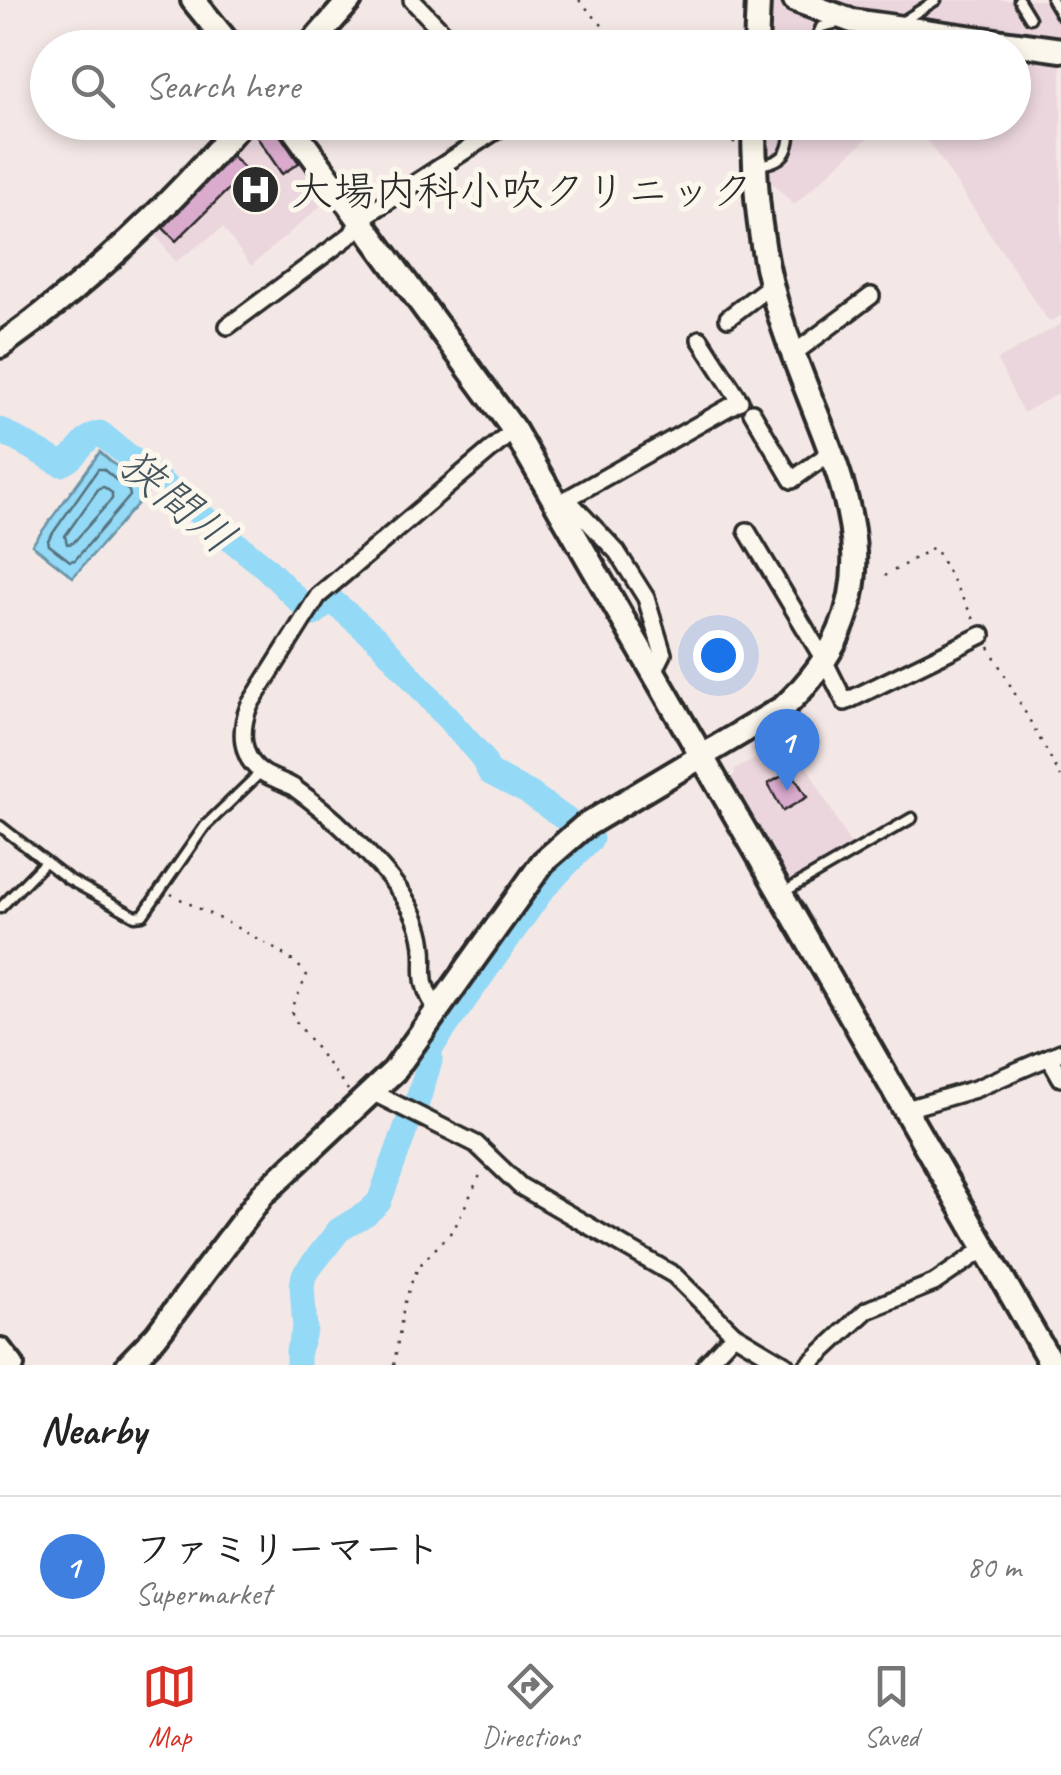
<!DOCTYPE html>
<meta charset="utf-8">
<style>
body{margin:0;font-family:Caveat,"Klee One",sans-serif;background:#f2f2f2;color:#222}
.you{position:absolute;left:718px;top:655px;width:35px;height:35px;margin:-25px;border:8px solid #fff;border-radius:50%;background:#1a73e8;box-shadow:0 0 0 15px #1a73e833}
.badge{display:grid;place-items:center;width:65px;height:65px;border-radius:50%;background:#d93025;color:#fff;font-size:32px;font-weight:700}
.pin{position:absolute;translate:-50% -82px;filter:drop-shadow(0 2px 5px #0008)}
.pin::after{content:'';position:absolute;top:52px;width:35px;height:30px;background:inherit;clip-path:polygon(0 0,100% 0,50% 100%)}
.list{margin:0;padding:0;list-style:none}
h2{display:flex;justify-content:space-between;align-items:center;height:130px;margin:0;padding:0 40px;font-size:42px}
h2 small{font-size:32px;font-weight:400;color:#767676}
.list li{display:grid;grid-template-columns:65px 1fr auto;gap:30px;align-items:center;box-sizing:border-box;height:140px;padding:0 40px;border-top:2px solid #e0e0e0}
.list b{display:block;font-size:38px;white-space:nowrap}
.list p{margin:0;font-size:32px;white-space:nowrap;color:#767676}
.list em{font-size:32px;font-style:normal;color:#767676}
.icon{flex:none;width:55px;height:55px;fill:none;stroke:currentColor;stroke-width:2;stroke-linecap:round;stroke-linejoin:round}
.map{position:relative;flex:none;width:1061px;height:1365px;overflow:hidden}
.search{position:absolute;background:#fff;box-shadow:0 5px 15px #0003;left:30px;right:30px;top:30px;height:110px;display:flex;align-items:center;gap:25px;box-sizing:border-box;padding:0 35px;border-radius:55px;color:#767676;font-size:38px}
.sheet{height:270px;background:#fff}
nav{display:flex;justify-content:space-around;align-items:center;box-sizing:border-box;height:140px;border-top:2px solid #e0e0e0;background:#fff;font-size:28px;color:#767676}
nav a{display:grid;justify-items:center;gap:5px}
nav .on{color:#d93025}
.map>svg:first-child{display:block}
.built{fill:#ecd6de}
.water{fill:#94d9f6;stroke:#6a93a5;stroke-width:2.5}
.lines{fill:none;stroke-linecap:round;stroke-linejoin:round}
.shore{stroke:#55717c;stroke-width:2.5}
.river{stroke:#94d9f6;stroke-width:25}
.building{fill:#daabcd;stroke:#2b2b2b;stroke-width:2.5}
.lane-casing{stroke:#2b2b2b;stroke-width:15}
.street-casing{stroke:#2b2b2b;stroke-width:22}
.secondary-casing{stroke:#2b2b2b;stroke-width:30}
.path{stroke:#2b2b2b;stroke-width:2.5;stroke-dasharray:2.5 8;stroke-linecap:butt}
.lane{stroke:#fbf7ec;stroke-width:8}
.street{stroke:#fbf7ec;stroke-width:15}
.secondary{stroke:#fbf7ec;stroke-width:22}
.labels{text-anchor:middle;stroke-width:10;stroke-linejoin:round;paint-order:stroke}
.poi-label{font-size:42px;fill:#2b2b2b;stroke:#fbf7ec;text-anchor:start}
.water-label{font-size:45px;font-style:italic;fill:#45565e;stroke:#fbf7ec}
</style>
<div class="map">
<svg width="1061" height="1365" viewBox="0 0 1061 1365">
<rect width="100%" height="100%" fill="#f4e8e6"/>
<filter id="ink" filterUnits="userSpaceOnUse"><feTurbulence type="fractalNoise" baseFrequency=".01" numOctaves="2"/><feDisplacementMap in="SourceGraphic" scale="20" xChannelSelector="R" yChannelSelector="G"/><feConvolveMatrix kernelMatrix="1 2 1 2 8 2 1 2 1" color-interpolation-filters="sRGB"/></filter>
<g filter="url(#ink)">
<!-- built -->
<g class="built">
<polygon points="771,0 1061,0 1061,316 1049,322 916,123 1014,122 1014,48 770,48"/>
<polygon points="252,123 274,123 329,199 251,266 223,228 175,262 151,228 237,145 237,139"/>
<polygon points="767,123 884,123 794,205 767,178"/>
<polygon points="1061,324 1061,392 1023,413 997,360"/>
<polygon points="773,734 783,746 793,741 852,847 785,883 729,782 735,773 734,770 756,759 750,748"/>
</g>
<!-- water -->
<polygon class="water" points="100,452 147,493 73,577 32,545"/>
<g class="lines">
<!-- shore -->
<g class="shore">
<polygon points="98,469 103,469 129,491 130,496 75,560 70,561 49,545 48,540"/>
<polygon points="104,487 112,493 112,499 73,543 67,544 65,536 99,488"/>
</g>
<!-- river -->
<g class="river">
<path d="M0 430 61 464C77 459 83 436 100 433L265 567 302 604"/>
<polyline points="314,614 330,599 380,642 481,756 490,773 529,793 568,821"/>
<polyline points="416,1106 430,1061 430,1049 543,889 591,839 586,836"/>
<polyline points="298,1365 298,1350 305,1329 302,1286 304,1275 339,1230 367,1213 379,1202 408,1122"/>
</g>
</g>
<!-- building -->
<g class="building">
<polygon points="272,123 299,163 282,174 255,134"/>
<polygon points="232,156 247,171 176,241 163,228"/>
<polygon points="791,771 807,797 783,811 768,784"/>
</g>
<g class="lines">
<defs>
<g id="lane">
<polyline points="1019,0 1030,18"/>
<polyline points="1052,0 1061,15"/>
<polyline points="903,21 936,0"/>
<polyline points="812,48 821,27 838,23"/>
<path d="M757 165C787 162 790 151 791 122"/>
<polyline points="0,826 68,879 135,916 143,915 205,826 261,772"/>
<polyline points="784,892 912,818"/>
<polyline points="0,908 44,863"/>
</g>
<g id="street">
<polyline points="412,0 458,48"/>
<polyline points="728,318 771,285"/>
<polyline points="228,326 352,234 359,220 509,122"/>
<polyline points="793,354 871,296"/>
<polyline points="752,412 792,480 831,452"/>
<polyline points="567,499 617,552 646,598 663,654 653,674"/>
<polyline points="556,505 740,401 700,339"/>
<polyline points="747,531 824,660 845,702 982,635"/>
<path d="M438 1011C413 975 430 967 420 931 410 894 373 858 347 832 331 816 311 800 293 787 284 782 274 779 265 774 239 759 240 729 249 706L318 596 514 430"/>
<polyline points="1049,1057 1061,1078"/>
<polyline points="374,1093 476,1144 520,1186 674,1275 734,1334 786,1365"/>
<polyline points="903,1110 975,1089 1061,1052"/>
<polyline points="705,1365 734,1334"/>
<polyline points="808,1365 867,1310 934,1283 984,1249"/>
</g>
<g id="secondary">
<polyline points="193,0 232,48"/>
<polyline points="795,0 852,21 1061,50"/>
<polyline points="308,48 350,0"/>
<polyline points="756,48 758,0"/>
<polyline points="288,122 514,430 1052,1365"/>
<path d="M0 346C89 283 171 205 242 122"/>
<polyline points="0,1350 12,1365"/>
<path d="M128 1365 156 1336 263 1194 394 1071 543 862 583 827 784 707C919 579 826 461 781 319 760 255 754 190 754 122"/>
</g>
</defs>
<!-- lane casing -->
<use href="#lane" class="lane-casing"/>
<!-- street casing -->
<use href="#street" class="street-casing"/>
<!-- secondary casing -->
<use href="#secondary" class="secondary-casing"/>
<!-- path -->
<g class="path">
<polyline points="579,0 623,48"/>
<polyline points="708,122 735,143"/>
<polyline points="885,576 934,547 976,623"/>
<polyline points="989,647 1061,777"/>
<path d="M171 894C199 910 295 952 307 976L292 1006V1016L348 1090"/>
<polyline points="394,1365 404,1305 413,1278 420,1265 454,1229 482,1171"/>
</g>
<!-- lane -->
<use href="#lane" class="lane"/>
<!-- street -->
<use href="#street" class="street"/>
<!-- secondary -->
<use href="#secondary" class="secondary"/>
</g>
</g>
<!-- icons -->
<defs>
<symbol id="hospital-disc" viewBox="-11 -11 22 22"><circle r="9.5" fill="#2b2b2b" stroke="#fbf7ec"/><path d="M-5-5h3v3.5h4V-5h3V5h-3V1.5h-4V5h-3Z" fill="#fff"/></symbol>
</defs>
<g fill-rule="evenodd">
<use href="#hospital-disc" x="228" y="162" width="55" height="55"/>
</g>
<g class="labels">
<!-- poi labels -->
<g class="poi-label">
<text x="291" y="205">大場内科小吹クリニック</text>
</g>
<!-- water labels -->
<g class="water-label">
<text transform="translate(178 500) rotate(40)" y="16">狭間川</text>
</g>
</g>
</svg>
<div class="you"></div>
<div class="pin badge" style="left:787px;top:791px;background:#3f7fe0">1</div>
<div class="search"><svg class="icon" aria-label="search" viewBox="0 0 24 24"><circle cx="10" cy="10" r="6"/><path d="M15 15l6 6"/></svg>Search here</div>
</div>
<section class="sheet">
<h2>Nearby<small></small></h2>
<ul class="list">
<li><span class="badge" style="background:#3f7fe0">1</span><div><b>ファミリーマート</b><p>Supermarket</p></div><em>80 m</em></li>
</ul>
</section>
<nav>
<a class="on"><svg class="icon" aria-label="map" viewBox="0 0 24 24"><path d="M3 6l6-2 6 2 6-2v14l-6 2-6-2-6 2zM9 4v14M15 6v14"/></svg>Map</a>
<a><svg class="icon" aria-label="directions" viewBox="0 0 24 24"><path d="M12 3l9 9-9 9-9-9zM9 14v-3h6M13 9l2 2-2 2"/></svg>Directions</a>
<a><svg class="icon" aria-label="saved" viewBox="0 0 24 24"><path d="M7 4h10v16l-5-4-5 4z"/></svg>Saved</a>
</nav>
